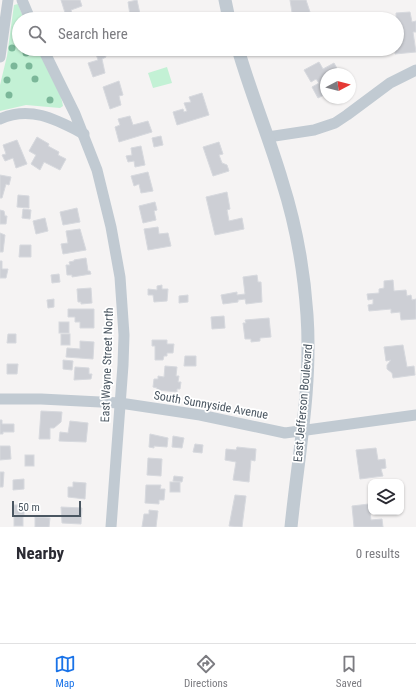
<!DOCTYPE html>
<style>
body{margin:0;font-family:"Roboto Condensed",sans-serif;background:#f2f2f3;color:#2b2b33}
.controls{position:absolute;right:12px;bottom:12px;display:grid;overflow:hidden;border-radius:8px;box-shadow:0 1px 3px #0004}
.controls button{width:36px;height:36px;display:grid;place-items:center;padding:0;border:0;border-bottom:1px solid #e1e1e2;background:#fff;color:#2b2b33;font:20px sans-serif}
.compass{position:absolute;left:320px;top:68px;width:36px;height:36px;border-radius:50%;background:#fff;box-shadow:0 1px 3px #0004;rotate:83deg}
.scale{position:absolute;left:12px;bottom:10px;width:69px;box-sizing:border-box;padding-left:4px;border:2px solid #4a5661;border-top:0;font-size:11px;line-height:14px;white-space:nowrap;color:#4a5661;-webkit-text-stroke:3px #fff;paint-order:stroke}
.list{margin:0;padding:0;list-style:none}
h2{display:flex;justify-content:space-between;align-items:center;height:52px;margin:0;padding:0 16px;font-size:17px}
h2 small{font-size:13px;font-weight:400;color:#7c7c81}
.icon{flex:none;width:22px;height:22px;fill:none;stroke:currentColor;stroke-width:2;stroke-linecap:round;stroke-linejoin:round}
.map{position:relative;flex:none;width:416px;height:527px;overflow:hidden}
.search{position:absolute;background:#fff;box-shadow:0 1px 3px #0004;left:12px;right:12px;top:12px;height:44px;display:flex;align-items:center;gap:10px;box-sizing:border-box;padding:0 14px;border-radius:22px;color:#7c7c81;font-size:15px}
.sheet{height:116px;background:#fff}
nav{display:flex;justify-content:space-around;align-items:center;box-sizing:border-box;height:56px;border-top:1px solid #e1e1e2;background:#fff;font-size:11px;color:#7c7c81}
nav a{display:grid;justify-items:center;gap:2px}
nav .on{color:#1a73e8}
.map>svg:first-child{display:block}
.grass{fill:#c3f1d5}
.building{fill:#cdcfd5;stroke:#d7d9de}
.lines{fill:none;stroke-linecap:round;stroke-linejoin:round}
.minor{stroke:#c1cad2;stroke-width:11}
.tertiary{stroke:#c1cad2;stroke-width:13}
.tree{fill:#7bb799}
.labels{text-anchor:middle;stroke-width:3.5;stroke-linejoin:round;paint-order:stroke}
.street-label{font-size:12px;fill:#4a5661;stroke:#fff}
</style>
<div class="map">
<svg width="416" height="527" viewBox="0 0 416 527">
<rect width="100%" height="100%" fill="#f5f3f3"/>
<!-- grass -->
<g class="grass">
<path d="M18 4 24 19H19V49H37C45 65 61 89 63 106L60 108 26 105 0 111V85L7 56 14 5Z"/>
<polygon points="167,67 172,83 153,88 148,73"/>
</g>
<!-- building -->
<g class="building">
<polygon points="61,0 80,0 82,6 71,10 72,14 66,16"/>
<polygon points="137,0 140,14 130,15 128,2"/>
<polygon points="290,0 306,0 311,15 304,16 304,19 293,19"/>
<polygon points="410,12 412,22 416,21 416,32 413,32 416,52 395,54 395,49 397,49 396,13"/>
<polygon points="177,14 178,19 165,19 165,17"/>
<polygon points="103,49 106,57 102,59 105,73 93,77 88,63 98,60 95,51"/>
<polygon points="319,62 323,69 334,63 340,74 326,74 326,94 318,98 312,87 319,83 316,79 311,82 304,70"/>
<polygon points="119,81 123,95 119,96 121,105 110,109 103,87"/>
<polygon points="202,93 209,115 177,125 173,112 183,109 184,112 187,111 184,103 191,102 189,97"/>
<polygon points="130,116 133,125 148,121 152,132 119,142 115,127 120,125 118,119"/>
<polygon points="161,136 163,145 154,147 152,138"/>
<polygon points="37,137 49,144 48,146 59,152 58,155 66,159 60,170 44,162 40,170 31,164 36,155 29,151"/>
<polygon points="17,140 27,164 16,168 13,158 5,161 2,155 6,154 3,145"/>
<polygon points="219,142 223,154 219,155 222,163 227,165 229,171 213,176 203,147"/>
<polygon points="141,146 145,165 135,167 134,161 128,162 126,156 132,155 131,148"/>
<polygon points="148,172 153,191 141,193 139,184 134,186 131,176"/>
<polygon points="0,175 11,177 9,185 6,184 2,198 0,198"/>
<polygon points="227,192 230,209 227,210 229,221 242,218 244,229 215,235 206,197"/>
<polygon points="18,195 29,196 29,208 17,207"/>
<polygon points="155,202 157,210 154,211 156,220 143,223 139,206"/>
<polygon points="77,208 80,222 63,225 60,212"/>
<polygon points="23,209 31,210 30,219 22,218"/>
<polygon points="0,210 4,211 5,216 7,216 6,224 0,224"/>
<polygon points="45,218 48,231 36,234 33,221"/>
<polygon points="158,227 159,234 168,233 171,246 148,250 144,229"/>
<polygon points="80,229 86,250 63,254 61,244 68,243 66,231"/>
<polygon points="0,233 5,235 3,252 0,252"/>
<polygon points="20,245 31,245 31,257 19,257"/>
<polygon points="86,258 88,271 90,271 91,274 72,277 72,275 67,275 66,265 70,265 69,262 74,261 74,260"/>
<polygon points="0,261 2,261 2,269 8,269 6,278 0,278"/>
<polygon points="59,274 60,282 52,283 51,275"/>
<polygon points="257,275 258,282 261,282 262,302 246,304 245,299 238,300 238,302 223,304 221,295 237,292 237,295 245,294 243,277"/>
<polygon points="393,280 394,291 406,290 407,296 411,295 412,300 416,299 416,319 401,320 400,312 391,313 391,309 369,311 368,305 373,304 373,299 368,300 367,294 379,293 379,289 384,288 384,281"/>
<polygon points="162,285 162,289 168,289 167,301 154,302 153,295 148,295 148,289 157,290 157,286"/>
<polygon points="91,288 92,303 81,304 81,302 78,302 77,289"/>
<polygon points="188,295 188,302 179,303 179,296"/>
<polygon points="54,299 54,307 48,308 47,300"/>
<polygon points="68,309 94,309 94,328 80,328 80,322 75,322 75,317 68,317"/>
<polygon points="224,316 225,328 212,329 211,317"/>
<polygon points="269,318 271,337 260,338 260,341 251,342 251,339 245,339 243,323 246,323 245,320"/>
<rect x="59" y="322" width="10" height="11"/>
<polygon points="8,334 16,334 16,343 7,343"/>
<rect x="61" y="334" width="9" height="11"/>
<polygon points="152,340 167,340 167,344 174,344 173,353 167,353 167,356 164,356 163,360 155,360 155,346 152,346"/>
<polygon points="80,341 94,342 93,359 66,357 67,348 80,349"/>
<polygon points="403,345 407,367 414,366 415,375 393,378 392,373 387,369 387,365 391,360 386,361 384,347"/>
<polygon points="185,356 196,356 196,366 184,366"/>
<polygon points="63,360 73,361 72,370 63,369"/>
<polygon points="7,364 18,364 17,374 7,374"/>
<polygon points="165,366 177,367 176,376 179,376 178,382 181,382 180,389 177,389 177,392 157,390 157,388 153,387 154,379 158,379 158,376 164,377"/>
<polygon points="75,367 89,368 89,374 92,374 91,379 74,380"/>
<polygon points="41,411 62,412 61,422 54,428 50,428 50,439 39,439"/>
<polygon points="0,420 2,420 2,424 14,424 14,432 3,432 3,434 0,434"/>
<polygon points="70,421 88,423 86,442 59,441 60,432 68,433"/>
<polygon points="150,434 168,438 167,447 154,446 154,448 149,447"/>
<polygon points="173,436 184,438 182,448 172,447"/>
<polygon points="195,444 203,445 202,453 193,452"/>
<polygon points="0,446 10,446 11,459 0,460"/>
<polygon points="237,447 256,449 255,461 251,460 249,482 233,480 236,462 225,460 226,449 236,450"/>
<polygon points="376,448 378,460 385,459 386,468 381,469 383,476 360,479 356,450"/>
<rect x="25" y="455" width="9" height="11"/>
<polygon points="148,458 162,459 161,476 147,475"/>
<polygon points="0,472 4,472 3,487 0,487"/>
<polygon points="174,476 183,477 182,482 173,481"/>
<polygon points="24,479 24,489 13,490 13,480"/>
<polygon points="73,482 86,483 85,499 68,497 68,487 73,487"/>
<rect x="170" y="482" width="10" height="10"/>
<polygon points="146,485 161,485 160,489 165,489 164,500 159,500 159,504 145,503"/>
<polygon points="235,495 246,496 242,527 229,526"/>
<polygon points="369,504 371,520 382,519 383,527 354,527 352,506"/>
<polygon points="14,505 24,505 24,515 14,514"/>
<polygon points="61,507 82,508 81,524 62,523"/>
<polygon points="149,510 158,511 156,527 142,527 144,514 149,514"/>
<rect x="14" y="516" width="9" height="10"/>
<polygon points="35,517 50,518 49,527 35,527"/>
</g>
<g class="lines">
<!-- minor -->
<g class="minor">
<polyline points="22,0 30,19"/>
<polyline points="43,49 75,114 97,170 111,227 120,277 124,335 123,365 111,527"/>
<polyline points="0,57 8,0"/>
<path d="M0 119C31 105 57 120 84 134"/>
<polyline points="268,137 314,130 335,123 347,115 390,83 416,70"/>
<polyline points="0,399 41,399 120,403 200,415 285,433 416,415"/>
</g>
<!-- tertiary -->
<g class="tertiary">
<polyline points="225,0 229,19"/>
<path d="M238 49C251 94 269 137 282 181 296 225 304 270 307 315 312 386 298 457 291 527"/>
</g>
</g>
<!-- trees -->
<g class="tree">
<circle cx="12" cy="48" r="3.5"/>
<circle cx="26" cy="53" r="3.5"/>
<circle cx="14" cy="66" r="3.5"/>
<circle cx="29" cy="66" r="3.5"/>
<circle cx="35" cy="79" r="3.5"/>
<circle cx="7" cy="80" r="3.5"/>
<circle cx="9" cy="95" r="3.5"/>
<circle cx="50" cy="100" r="3.5"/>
</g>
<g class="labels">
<!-- street labels -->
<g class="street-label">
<text transform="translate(107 365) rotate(-88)" y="4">East Wayne Street North</text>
<text transform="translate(303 403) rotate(-85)" y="4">East Jefferson Boulevard</text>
<text transform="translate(211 405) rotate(10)" y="4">South Sunnyside Avenue</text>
</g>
</g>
</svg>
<div class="controls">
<button><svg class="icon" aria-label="layers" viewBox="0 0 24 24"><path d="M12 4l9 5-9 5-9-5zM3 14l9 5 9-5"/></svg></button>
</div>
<svg class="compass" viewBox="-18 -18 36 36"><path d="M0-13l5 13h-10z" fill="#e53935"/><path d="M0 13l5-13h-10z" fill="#7c7c81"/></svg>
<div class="scale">50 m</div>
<div class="search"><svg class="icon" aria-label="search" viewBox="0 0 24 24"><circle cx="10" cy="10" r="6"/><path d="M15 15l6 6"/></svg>Search here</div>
</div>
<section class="sheet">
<h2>Nearby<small>0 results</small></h2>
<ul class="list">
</ul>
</section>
<nav>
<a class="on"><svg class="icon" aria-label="map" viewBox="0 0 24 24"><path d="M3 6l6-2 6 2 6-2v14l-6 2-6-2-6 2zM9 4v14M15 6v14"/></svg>Map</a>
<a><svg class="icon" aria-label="directions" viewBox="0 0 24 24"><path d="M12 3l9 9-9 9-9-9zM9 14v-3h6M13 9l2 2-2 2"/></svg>Directions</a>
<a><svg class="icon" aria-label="saved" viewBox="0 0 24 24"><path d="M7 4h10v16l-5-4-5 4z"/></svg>Saved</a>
</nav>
